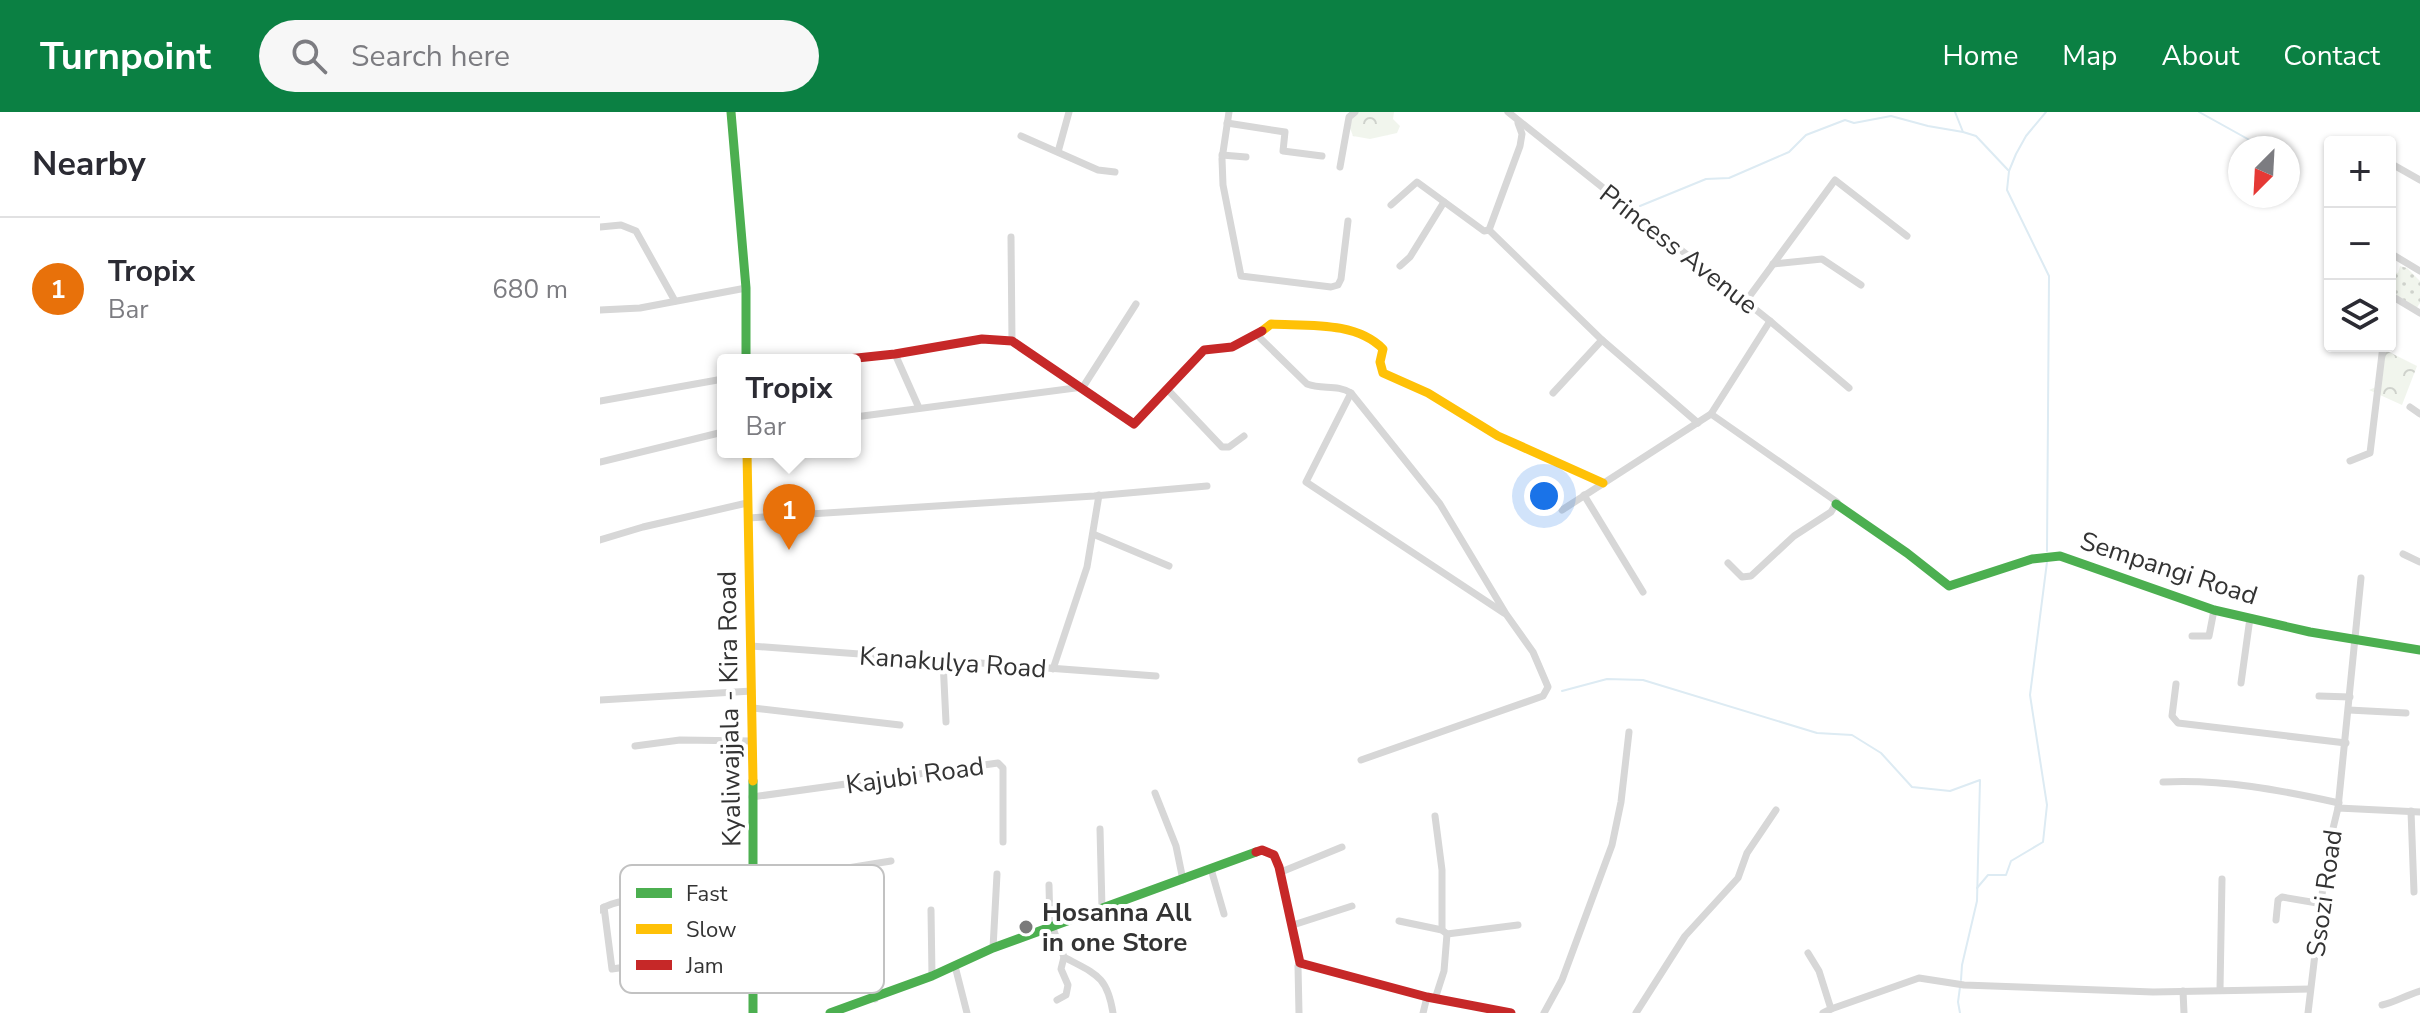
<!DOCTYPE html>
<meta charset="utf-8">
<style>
body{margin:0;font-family:"Nunito Sans",sans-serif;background:#f7f7f7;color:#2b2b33}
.controls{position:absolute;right:24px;top:24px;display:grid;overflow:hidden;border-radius:8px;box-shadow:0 2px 6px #0004}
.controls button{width:72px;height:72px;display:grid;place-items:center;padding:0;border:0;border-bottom:2px solid #e1e1e2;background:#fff;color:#2b2b33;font:40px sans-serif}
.compass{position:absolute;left:1628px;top:24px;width:72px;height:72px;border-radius:50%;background:#fff;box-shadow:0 2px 6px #0004;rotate:204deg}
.you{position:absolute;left:944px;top:384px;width:28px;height:28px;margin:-20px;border:6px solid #fff;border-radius:50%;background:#1a73e8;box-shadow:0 0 0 12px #1a73e833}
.badge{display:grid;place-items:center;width:52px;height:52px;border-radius:50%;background:#0b8043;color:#fff;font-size:26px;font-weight:700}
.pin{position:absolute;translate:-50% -66px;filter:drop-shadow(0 2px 4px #0008)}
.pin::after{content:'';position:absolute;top:42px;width:28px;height:24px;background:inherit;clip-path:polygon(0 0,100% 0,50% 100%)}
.popup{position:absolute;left:117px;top:242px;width:144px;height:104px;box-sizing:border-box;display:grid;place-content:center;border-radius:8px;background:#fff;filter:drop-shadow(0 2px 6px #0005);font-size:26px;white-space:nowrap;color:#7c7c81}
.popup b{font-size:30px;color:#2b2b33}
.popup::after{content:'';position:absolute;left:50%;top:100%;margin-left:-16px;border:16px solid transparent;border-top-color:#fff}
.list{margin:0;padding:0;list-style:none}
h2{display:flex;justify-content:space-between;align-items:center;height:104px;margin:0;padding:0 32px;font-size:34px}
h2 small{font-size:26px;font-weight:400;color:#7c7c81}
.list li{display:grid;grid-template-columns:52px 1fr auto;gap:24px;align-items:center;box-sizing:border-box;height:144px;padding:0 32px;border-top:2px solid #e1e1e2}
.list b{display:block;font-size:30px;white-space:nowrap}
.list p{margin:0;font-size:26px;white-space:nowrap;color:#7c7c81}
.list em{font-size:26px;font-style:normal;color:#7c7c81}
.icon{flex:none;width:44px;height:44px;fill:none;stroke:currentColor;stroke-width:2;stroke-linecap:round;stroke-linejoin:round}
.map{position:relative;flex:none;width:1820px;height:901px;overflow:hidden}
header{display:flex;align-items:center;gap:48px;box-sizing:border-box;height:112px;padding:0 40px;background:#0b8043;color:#fff}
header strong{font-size:38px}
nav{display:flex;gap:44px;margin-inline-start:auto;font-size:28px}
.search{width:560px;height:72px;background:#f7f7f7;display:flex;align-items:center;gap:20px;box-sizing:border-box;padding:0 28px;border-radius:44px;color:#7c7c81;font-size:30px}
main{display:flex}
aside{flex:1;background:#fff}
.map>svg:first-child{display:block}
.grass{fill:url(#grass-dots)}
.forest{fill:url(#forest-crowns)}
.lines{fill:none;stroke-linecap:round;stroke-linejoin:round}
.stream{stroke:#ddebf3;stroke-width:2}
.street{stroke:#d7d7d7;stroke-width:7}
.fast{stroke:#4caf50;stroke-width:9}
.slow{stroke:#ffc107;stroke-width:9}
.jam{stroke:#c62828;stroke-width:9}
.poi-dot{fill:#7a7a7a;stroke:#fff;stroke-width:3}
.labels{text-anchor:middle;stroke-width:8;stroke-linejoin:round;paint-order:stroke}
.street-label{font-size:26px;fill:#333;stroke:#fff}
.poi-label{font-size:26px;font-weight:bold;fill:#333;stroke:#fff;text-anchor:start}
.key{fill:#fff;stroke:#c2c2c2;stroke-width:2}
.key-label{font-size:22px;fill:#333}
</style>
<header>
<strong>Turnpoint</strong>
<div class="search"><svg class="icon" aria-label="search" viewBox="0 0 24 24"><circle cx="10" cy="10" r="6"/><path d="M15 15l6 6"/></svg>Search here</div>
<nav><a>Home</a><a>Map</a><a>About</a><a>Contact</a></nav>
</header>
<main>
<aside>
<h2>Nearby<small></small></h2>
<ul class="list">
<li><span class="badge" style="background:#e8710a">1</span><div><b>Tropix</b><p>Bar</p></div><em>680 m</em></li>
</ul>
</aside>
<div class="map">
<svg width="1820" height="901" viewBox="0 0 1820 901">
<defs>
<pattern id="grass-dots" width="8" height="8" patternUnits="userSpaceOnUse" patternTransform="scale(2)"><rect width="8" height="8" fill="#f1f5ed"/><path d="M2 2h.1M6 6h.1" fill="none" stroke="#cfd2cc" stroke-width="1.8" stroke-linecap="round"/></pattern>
<pattern id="forest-crowns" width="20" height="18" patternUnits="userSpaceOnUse" patternTransform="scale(2)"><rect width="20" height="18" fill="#f1f5ed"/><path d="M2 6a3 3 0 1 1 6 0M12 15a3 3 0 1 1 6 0" fill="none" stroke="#cfd2cc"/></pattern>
</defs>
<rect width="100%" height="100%" fill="#fff"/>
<!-- grass -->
<polygon class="grass" points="1800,154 1807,156 1820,169 1820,191 1816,197 1790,180 1790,170 1795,170 1796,166 1792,160 1798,161"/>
<!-- forest -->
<g class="forest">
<polygon points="753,0 794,0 793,7 800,14 797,21 770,27 753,24 750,16"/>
<polygon points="1783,237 1817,254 1802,293 1769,278 1776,275"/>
</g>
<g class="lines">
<!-- stream -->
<g class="stream">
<polyline points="1355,0 1363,20 1376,24 1408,58"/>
<polyline points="1446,0 1426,24 1416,42 1409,59 1407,78 1449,164 1447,439"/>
<polyline points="1599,0 1664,36"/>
<polyline points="1040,94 1106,67 1129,66 1189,40 1206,23 1245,8 1254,11 1291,4 1328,14 1363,20"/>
<polyline points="962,579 1007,567 1043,568 1217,621 1252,623 1281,641 1312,675 1350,679 1380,668 1377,789 1362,853 1361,868"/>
<polyline points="1377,776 1388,763 1406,763 1411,749 1443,730 1447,693 1430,583 1447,450"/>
<polyline points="1360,901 1358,890 1360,875"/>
</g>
<!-- street -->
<g class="street">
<polyline points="629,0 622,47 623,73 641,164 731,175 738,173 741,167 748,109"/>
<polyline points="908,0 1170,209 1249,276"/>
<polyline points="627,11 685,20 683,39 722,44"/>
<polyline points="421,24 498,58 515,60"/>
<polyline points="458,40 469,0"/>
<polyline points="622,43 646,45"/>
<polyline points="1790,51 1820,68"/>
<polyline points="740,55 749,5 755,0"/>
<polyline points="791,93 817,70 884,119 889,118 1002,228 1098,311"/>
<polyline points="0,115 21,113 36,119 75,189"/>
<polyline points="889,118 920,34 922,22 918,11"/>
<polyline points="411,125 412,229"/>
<polyline points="1790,141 1820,159"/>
<polyline points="1173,152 1222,147 1261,173"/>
<polyline points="800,154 810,145 844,90"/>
<polyline points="1790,183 1820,201"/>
<polyline points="1146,189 1235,68 1307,124"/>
<polyline points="0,198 40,196 146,176"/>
<path d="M658 224 707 272C722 278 737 272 751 281L840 392 906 502 933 540 948 575 943 584 761 648"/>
<polyline points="295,242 319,296"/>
<polyline points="568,278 622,335 629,335 644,324"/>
<polyline points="751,281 706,370 904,501"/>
<polyline points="953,281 1002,228"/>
<polyline points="0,289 123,267"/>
<polyline points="1810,295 1820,302"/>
<polyline points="1111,302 1237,390 1231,400 1194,424 1151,464 1142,465 1128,451"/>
<polyline points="255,305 483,275 536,192"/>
<polyline points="1750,349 1770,341 1783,234"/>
<polyline points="0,350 123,320"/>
<polyline points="984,383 1043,480"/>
<polyline points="962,398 1111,302 1170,209"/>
<polyline points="148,406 494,384 607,374"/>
<polyline points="493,422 569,454"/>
<polyline points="0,428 43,415 147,391"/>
<polyline points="1803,442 1820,450"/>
<polyline points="1592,524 1609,524 1614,498"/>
<polyline points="151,534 556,564"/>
<polyline points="343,549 346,610"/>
<polyline points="453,557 487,455 499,383"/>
<polyline points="1641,571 1650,506"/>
<polyline points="1576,572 1572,604 1578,611 1746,631"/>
<polyline points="1719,584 1750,585"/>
<polyline points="0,588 152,579"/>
<polyline points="153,596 300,613"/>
<polyline points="1749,598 1806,601"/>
<polyline points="35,634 80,628 152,629"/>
<path d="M1563 670C1623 667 1680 678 1739 691"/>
<polyline points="555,681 576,734 583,768"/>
<polyline points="152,685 398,651 403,656 403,730"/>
<polyline points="1738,696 1761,466"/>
<polyline points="1811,699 1814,780"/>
<polyline points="500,717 502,796"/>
<polyline points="611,757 624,802"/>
<polyline points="681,760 742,735"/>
<polyline points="154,771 291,749"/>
<polyline points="449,773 450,815"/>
<polyline points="4,795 12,857 53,851"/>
<path d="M0 798C22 779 122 786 155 788"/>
<polyline points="331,798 332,864"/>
<polyline points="1676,808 1678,788 1682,785 1723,792"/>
<polyline points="799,809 842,818"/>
<polyline points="693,813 752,794"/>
<polyline points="452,814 464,845 461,857 468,873 466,883 457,888"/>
<polyline points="847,822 918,813"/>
<polyline points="268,835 275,887"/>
<polyline points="393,836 397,762"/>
<polyline points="1208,841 1219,859 1231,897 1223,901"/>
<path d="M464 845C495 862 507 863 513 901"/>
<polyline points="355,854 367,901"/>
<polyline points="1620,877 1622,767"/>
<polyline points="1583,879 1584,901"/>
<polyline points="835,887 844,859 847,822 842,818 842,758 835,704"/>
<path d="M1782 893C1796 890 1806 883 1820 879"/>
<polyline points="1231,897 1319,866 1364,873 1553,880 1710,877"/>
<polyline points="699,901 698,854 700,851"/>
<polyline points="823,901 827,885"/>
<polyline points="944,901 962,868 1012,733 1021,690 1029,620"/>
<polyline points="1036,901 1085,824 1138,766 1147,741 1176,698"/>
<polyline points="1708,901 1727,741 1738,696 1820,700"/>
</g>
<!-- fast -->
<g class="fast">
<polyline points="131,0 146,176 146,248"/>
<polyline points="1236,392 1307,441 1349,474 1432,447 1460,444 1614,498 1710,520 1820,538"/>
<polyline points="153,669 153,901"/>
<polyline points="230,901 332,864 393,836 656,740"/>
</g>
<!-- slow -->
<g class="slow">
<path d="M662 219 671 212C707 214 756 209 783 237L780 250 783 261 828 281 898 324 1003 371"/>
<polyline points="147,340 153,669"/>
</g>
<!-- jam -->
<g class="jam">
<polyline points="238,248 295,242 382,227 412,229 534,312 604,238 632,235 662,219"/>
<polyline points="656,740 662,738 674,743 679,755 700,851 827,885 911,901"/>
</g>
</g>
<!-- markers -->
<circle class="poi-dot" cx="426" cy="815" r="8"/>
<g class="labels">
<!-- street labels -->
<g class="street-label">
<text transform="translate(1079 137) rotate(38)" y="9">Princess Avenue</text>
<text transform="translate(1569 456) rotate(18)" y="9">Sempangi Road</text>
<text transform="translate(353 550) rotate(4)" y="9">Kanakulya Road</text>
<text transform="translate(129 597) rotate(-91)" y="9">Kyaliwajjala - Kira Road</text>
<text transform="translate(315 663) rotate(-8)" y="9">Kajubi Road</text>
<text transform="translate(1724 781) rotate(-82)" y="9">Ssozi Road</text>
</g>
<!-- poi labels -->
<g class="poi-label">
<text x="442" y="809">Hosanna All<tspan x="442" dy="30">in one Store</tspan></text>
</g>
</g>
<!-- legend -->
<rect x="20" y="753" width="264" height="128" rx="12" class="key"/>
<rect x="36" y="776" width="36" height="10" fill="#4caf50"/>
<rect x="36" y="812" width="36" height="10" fill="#ffc107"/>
<rect x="36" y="848" width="36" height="10" fill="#c62828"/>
<g class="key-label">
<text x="86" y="789">Fast</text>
<text x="86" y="825">Slow</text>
<text x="86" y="861">Jam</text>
</g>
</svg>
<div class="controls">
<button>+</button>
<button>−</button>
<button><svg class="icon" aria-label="layers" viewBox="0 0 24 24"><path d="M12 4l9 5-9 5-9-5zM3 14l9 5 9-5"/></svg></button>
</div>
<svg class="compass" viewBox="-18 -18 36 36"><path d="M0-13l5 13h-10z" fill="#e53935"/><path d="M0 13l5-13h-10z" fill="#7c7c81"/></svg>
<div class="you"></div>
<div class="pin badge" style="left:189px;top:438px;background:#e8710a">1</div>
<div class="popup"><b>Tropix</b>Bar</div>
</div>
</main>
